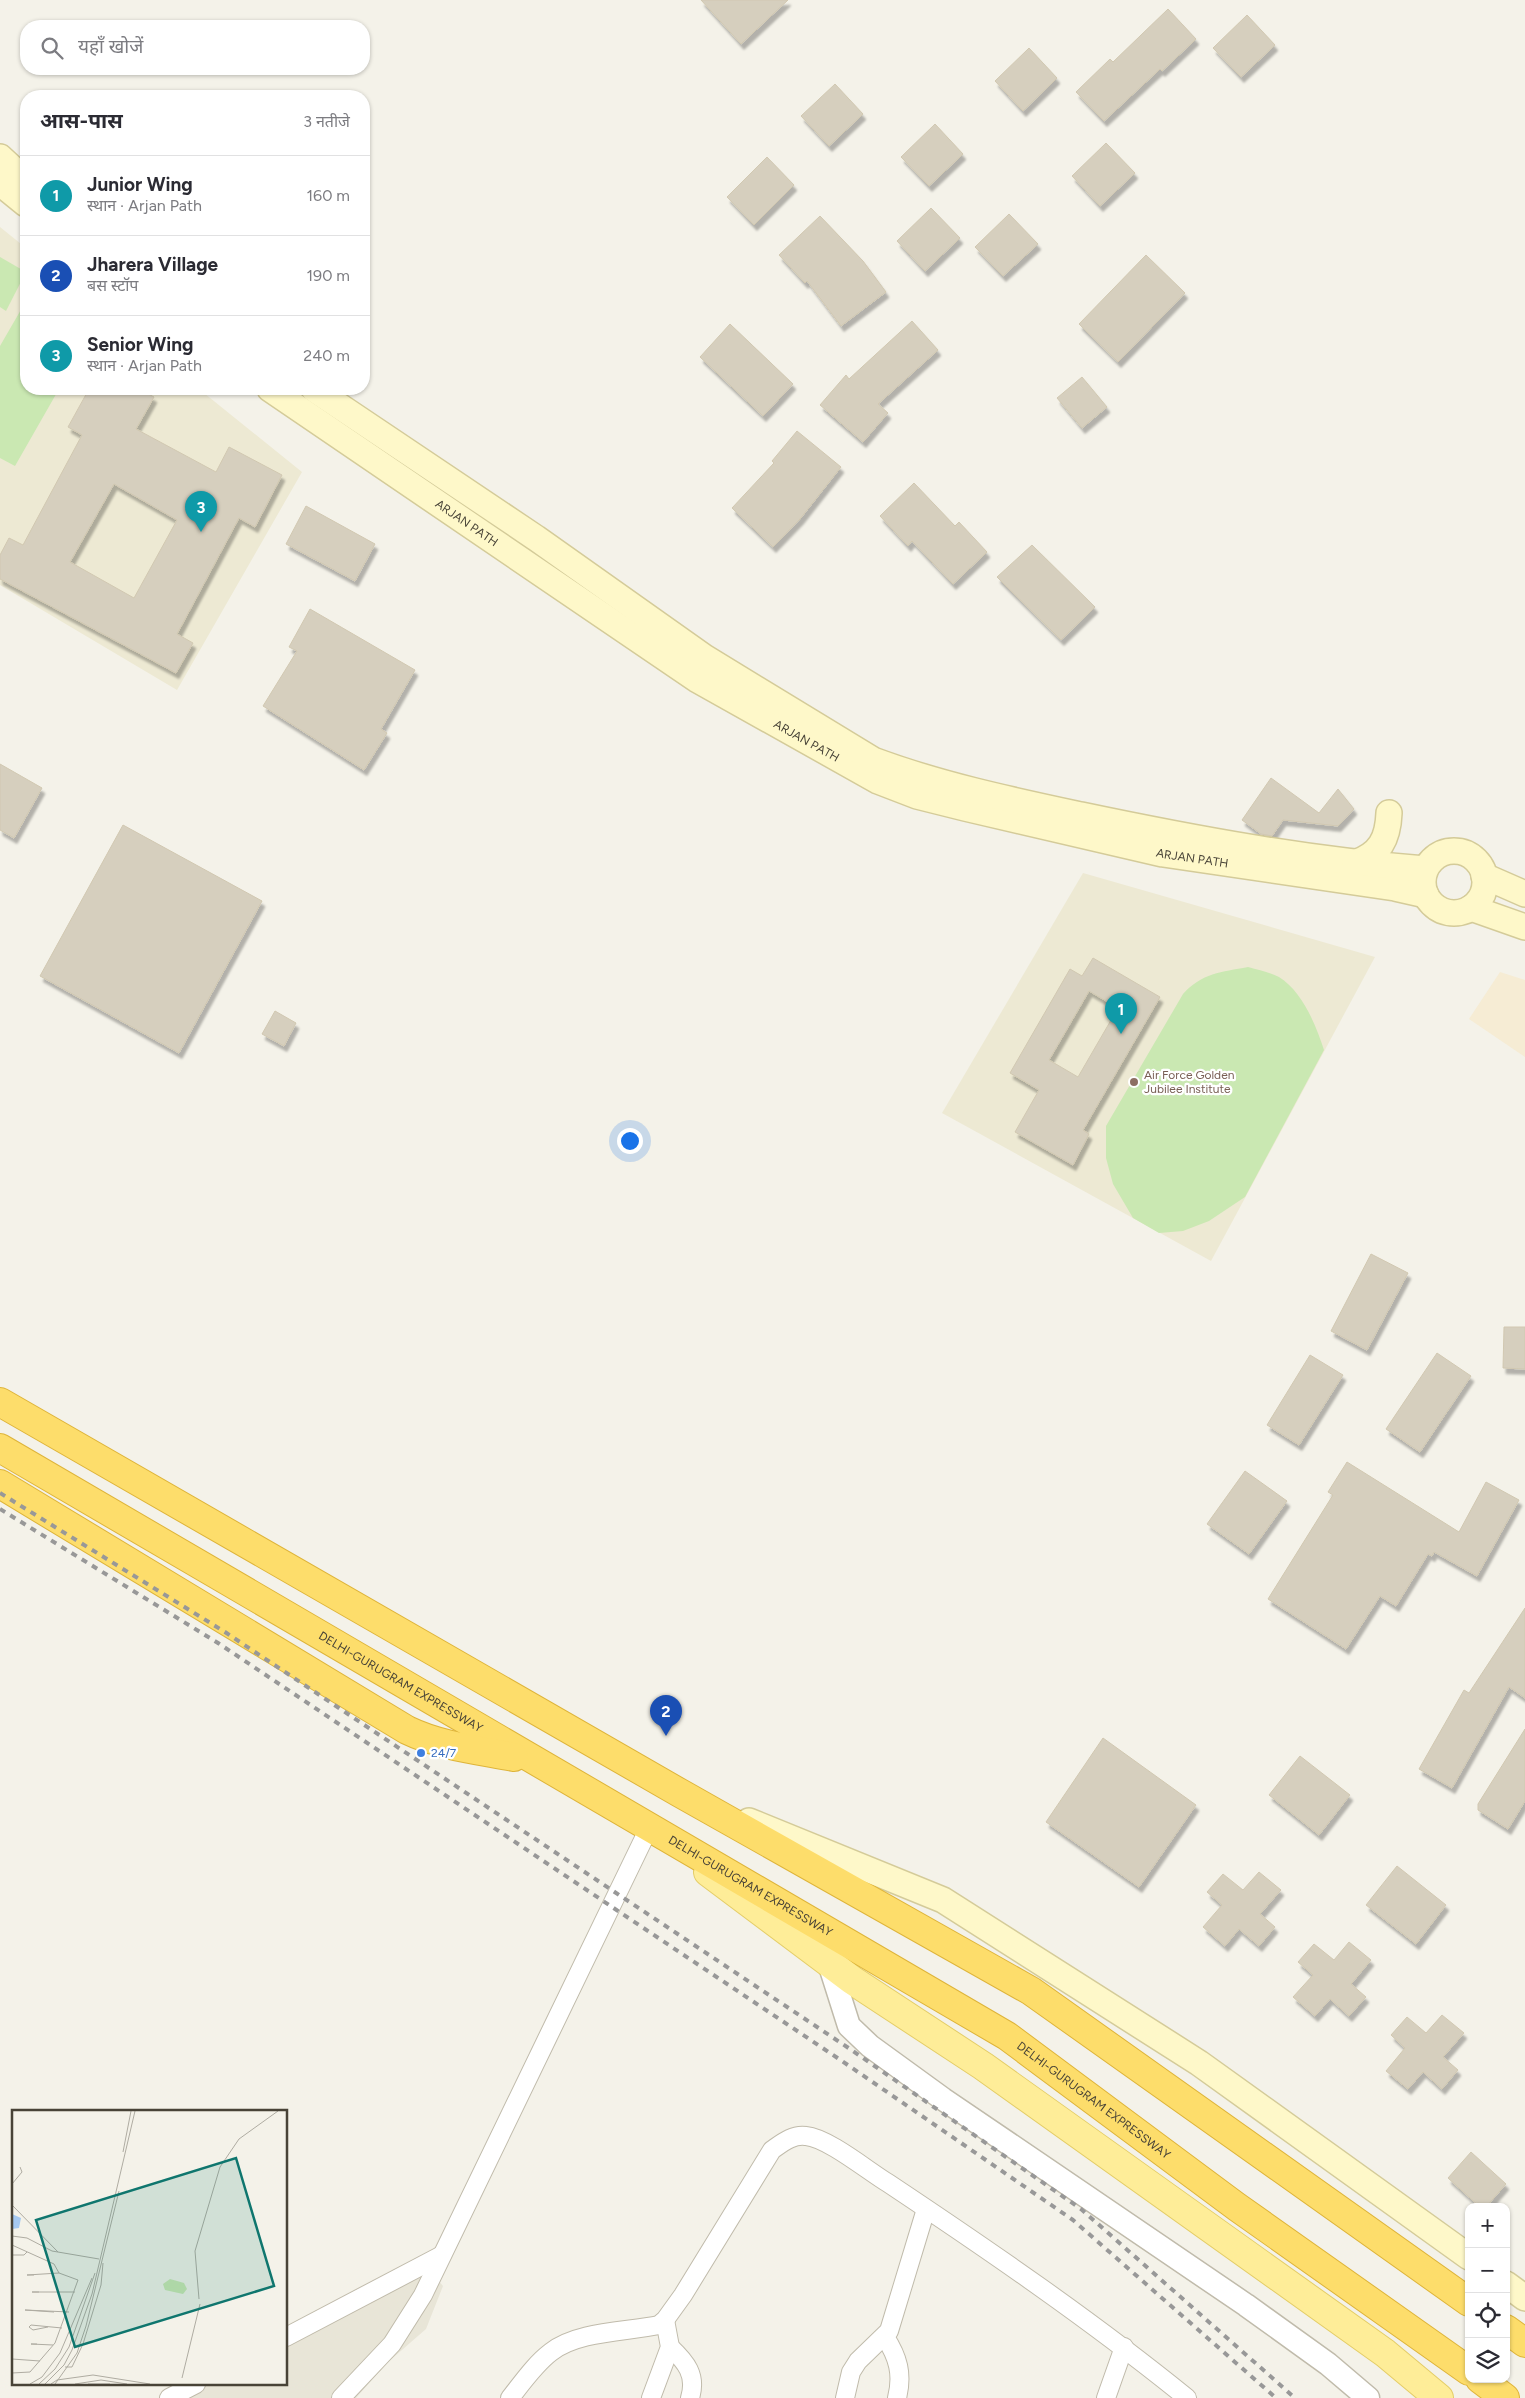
<!DOCTYPE html>
<html lang="hi">
<meta charset="utf-8">
<style>
body{margin:0;font-family:Figtree,"Noto Sans Devanagari",sans-serif;background:#f2f2f3;color:#2b2b33}
.controls{position:absolute;right:15px;bottom:15px;display:grid;overflow:hidden;border-radius:10px;box-shadow:0 1px 4px #0004}
.controls button{width:45px;height:45px;display:grid;place-items:center;padding:0;border:0;border-bottom:1px solid #e1e1e2;background:#fff;color:#2b2b33;font:25px sans-serif}
.you{position:absolute;left:629px;top:1140px;width:18px;height:18px;margin:-12px;border:4px solid #fff;border-radius:50%;background:#1a73e8;box-shadow:0 0 0 8px #1a73e833}
.badge{display:grid;place-items:center;width:32px;height:32px;border-radius:50%;background:#d93025;color:#fff;font-size:16px;font-weight:700}
.pin{position:absolute;translate:-50% -41px;filter:drop-shadow(0 1px 2px #0008)}
.pin::after{content:'';position:absolute;top:26px;width:18px;height:15px;background:inherit;clip-path:polygon(0 0,100% 0,50% 100%)}
.list{margin:0;padding:0;list-style:none}
h2{display:flex;justify-content:space-between;align-items:center;height:65px;margin:0;padding:0 20px;font-size:21px}
h2 small{font-size:16px;font-weight:400;color:#7c7c81}
.list li{display:grid;grid-template-columns:32px 1fr auto;gap:15px;align-items:center;box-sizing:border-box;height:80px;padding:0 20px;border-top:1px solid #e1e1e2}
.list b{display:block;font-size:19px;white-space:nowrap}
.list p{margin:0;font-size:16px;white-space:nowrap;color:#7c7c81}
.list em{font-size:16px;font-style:normal;color:#7c7c81}
.icon{flex:none;width:28px;height:28px;fill:none;stroke:currentColor;stroke-width:2;stroke-linecap:round;stroke-linejoin:round}
.map{position:relative;flex:none;width:1525px;height:2398px;overflow:hidden}
.search{position:absolute;background:#fff;box-shadow:0 1px 4px #0004;left:20px;top:20px;width:350px;height:55px;display:flex;align-items:center;gap:12px;box-sizing:border-box;padding:0 18px;border-radius:20px;color:#7c7c81;font-size:19px}
.panel{position:absolute;background:#fff;box-shadow:0 1px 4px #0004;left:20px;top:90px;width:350px;height:305px;border-radius:20px}
.map>svg:first-child{display:block}
.residential{fill:#e8e5d7}
.commercial{fill:#f6ecd4}
.education{fill:#ede9d3}
.green{fill:#cae8b2}
.building{fill:#d6cfbe;stroke:#d1c8b1;fill-rule:evenodd;filter:url(#shadow)}
.lines{fill:none;stroke-linecap:round;stroke-linejoin:round}
.minor-casing{stroke:#c0bbab;stroke-width:20}
.tertiary-casing{stroke:#c0bbab;stroke-width:25}
.secondary-casing{stroke:#d4cb99;stroke-width:28}
.primary-casing{stroke:#e4cd67;stroke-width:30}
.motorway-casing{stroke:#deb43a;stroke-width:30}
.minor{stroke:#fff;stroke-width:18}
.tertiary{stroke:#fff;stroke-width:22}
.secondary{stroke:#fef8c9;stroke-width:25}
.primary{stroke:#feed98;stroke-width:28}
.motorway{stroke:#fddd6b;stroke-width:28}
.rail{stroke:#989898;stroke-width:4;stroke-dasharray:6 6;stroke-linecap:butt}
.education-dot{fill:#8d6e63;stroke:#fff;stroke-width:2}
.shop-dot{fill:#3f7fe0;stroke:#fff;stroke-width:2}
.labels{text-anchor:middle;stroke-width:4.5;stroke-linejoin:round;paint-order:stroke}
.street-label{font-size:12px;fill:#484337;stroke:#fff}
.education-label{font-size:12px;fill:#785e54;stroke:#fff;text-anchor:start}
.shop-label{font-size:12px;fill:#366cbe;stroke:#fff;text-anchor:start}
.inset-road{fill:none;stroke:#afaca2;stroke-width:1}
.view{fill:#0f766e;fill-opacity:0.15;stroke:#0f766e;stroke-width:2.5}
.inset-edge{fill:none;stroke:#484337;stroke-width:2.5}
</style>
<div class="map">
<svg width="1525" height="2398" viewBox="0 0 1525 2398">
<defs>
<filter id="shadow"><feDropShadow dx="3" dy="5.5" stdDeviation="1" flood-color="#0004"/></filter>
</defs>
<rect width="100%" height="100%" fill="#f4f2e9"/>
<!-- residential -->
<polygon class="residential" points="411,2271 432,2273 443,2286 426,2329 387,2363 356,2398 166,2398 192,2384 286,2384 286,2336"/>
<!-- commercial -->
<polygon class="commercial" points="1500,972 1525,980 1525,1057 1469,1019"/>
<!-- education -->
<g class="education">
<polygon points="0,227 26,248 26,389 199,389 302,472 177,690 0,585"/>
<polygon points="1083,873 1375,957 1211,1261 942,1113"/>
</g>
<!-- green -->
<g class="green">
<polygon points="0,257 26,272 6,311 0,307"/>
<polygon points="26,301 26,389 59,389 15,466 0,458 0,346"/>
<path d="M1248 967C1259 970 1269 972 1279 977 1302 991 1316 1025 1324 1050L1245 1197 1209 1221 1183 1231 1159 1233 1133 1218 1113 1184 1106 1158V1126L1183 994C1202 973 1221 972 1248 967Z"/>
</g>
<!-- building -->
<g class="building">
<polygon points="701,0 788,0 741,44"/>
<polygon points="1168,9 1196,39 1162,71 1160,69 1104,121 1076,92 1110,59 1113,62"/>
<polygon points="1247,15 1275,45 1241,77 1213,48"/>
<polygon points="1029,48 1057,78 1023,111 995,81"/>
<polygon points="835,84 863,114 829,146 801,116"/>
<polygon points="935,124 963,154 929,186 901,157"/>
<polygon points="1106,143 1135,173 1100,206 1072,176"/>
<polygon points="767,157 794,185 754,225 727,197"/>
<polygon points="931,208 960,238 925,271 897,241"/>
<polygon points="1009,214 1038,244 1003,276 975,247"/>
<polygon points="820,216 863,261 886,292 841,326 807,281 805,283 779,255"/>
<polygon points="1146,255 1185,293 1118,362 1079,324"/>
<polygon points="912,321 938,350 878,404 888,413 863,442 820,405 846,375 849,379"/>
<polygon points="730,324 793,384 763,416 700,357"/>
<polygon points="1082,377 1107,407 1082,428 1057,398"/>
<path d="M89 389H139L154 397 136 429 216 472 229 447 282 475 255 527 239 518 177 634 193 643 176 673 0 579V555L9 538 23 545 82 435 68 427ZM114 484 177 520 134 598 70 562Z"/>
<polygon points="797,431 841,467 800,519 773,547 732,508 774,463 772,461"/>
<polygon points="914,483 955,526 959,522 987,552 953,584 912,541 908,546 880,516"/>
<polygon points="306,506 375,544 355,581 286,544"/>
<polygon points="1032,545 1095,607 1061,640 997,577"/>
<polygon points="310,609 415,670 381,729 387,733 364,770 263,706 297,651 289,647"/>
<polygon points="0,764 42,788 14,838 0,830"/>
<polygon points="1271,778 1319,813 1338,789 1354,809 1338,826 1283,820 1272,836 1261,834 1242,820"/>
<polygon points="123,825 262,901 179,1053 40,976"/>
<path d="M1093 958 1160 997 1083 1130 1089 1134 1073 1165 1015 1132 1039 1090 1010 1073 1070 969 1082 976ZM1089 991 1118 1008 1078 1077 1049 1060Z"/>
<polygon points="275,1011 296,1023 284,1046 262,1034"/>
<polygon points="1371,1254 1408,1273 1367,1350 1331,1331"/>
<polygon points="1504,1327 1525,1327 1525,1369 1503,1368"/>
<polygon points="1437,1353 1471,1376 1420,1452 1386,1429"/>
<polygon points="1310,1355 1343,1375 1299,1445 1267,1425"/>
<polygon points="1347,1462 1459,1532 1486,1482 1519,1500 1477,1576 1434,1552 1432,1556 1428,1554 1396,1606 1380,1596 1346,1649 1268,1599 1333,1495 1328,1492"/>
<polygon points="1245,1471 1287,1501 1249,1554 1207,1524"/>
<polygon points="1525,1608 1525,1698 1509,1687 1452,1788 1419,1769 1464,1690 1469,1693"/>
<polygon points="1525,1729 1525,1801 1508,1829 1478,1810 1478,1804"/>
<polygon points="1103,1738 1196,1805 1139,1887 1046,1822"/>
<polygon points="1300,1756 1350,1795 1319,1835 1269,1795"/>
<polygon points="1397,1866 1446,1905 1416,1944 1366,1905"/>
<polygon points="1259,1872 1281,1890 1260,1914 1275,1927 1259,1946 1239,1929 1225,1946 1203,1927 1222,1905 1207,1892 1223,1874 1243,1890"/>
<polygon points="1349,1942 1371,1960 1351,1984 1366,1997 1349,2016 1330,1999 1315,2016 1293,1997 1313,1975 1298,1962 1314,1944 1334,1960"/>
<polygon points="1442,2015 1464,2033 1443,2057 1458,2070 1442,2089 1423,2072 1408,2089 1386,2071 1405,2048 1391,2035 1407,2017 1426,2033"/>
<polygon points="1471,2152 1506,2184 1486,2207 1480,2207 1448,2178"/>
</g>
<g class="lines">
<defs>
<g id="minor">
<polyline points="286,2337 442,2255"/>
<path d="M885 2337C898 2357 903 2374 897 2398"/>
<path d="M670 2347C686 2362 697 2375 690 2398"/>
<polyline points="169,2398 196,2384"/>
<polyline points="341,2398 392,2344 423,2295 649,1828"/>
<path d="M510 2398C522 2383 535 2364 551 2352 578 2331 626 2332 659 2325L665 2320 683 2295 772 2150C782 2143 793 2134 806 2136 828 2138 868 2171 888 2183 990 2251 1092 2321 1187 2398"/>
<polyline points="651,2398 670,2347 665,2320"/>
<polyline points="845,2398 851,2372 858,2361 889,2331 926,2209"/>
<polyline points="1106,2398 1124,2347"/>
</g>
<polyline id="tertiary" points="829,1963 849,2026 870,2046 943,2099 1246,2305 1328,2364 1368,2398"/>
<g id="secondary">
<polyline points="0,157 26,181"/>
<polyline points="0,183 26,204"/>
<path id="s1" d="M270 389 696 679 878 781 917 796 965 808 1163 854 1395 888 1426 895"/>
<path d="M314 389 536 538 704 657 873 760C940 785 1011 800 1081 815 1195 839 1309 860 1425 869"/>
<circle cx="1454" cy="882" r="31"/>
<path d="M1355 863C1380 854 1388 839 1389 813"/>
<polyline points="1484,876 1525,894"/>
<polyline points="1471,908 1525,927"/>
<polyline points="749,1821 943,1900 1199,2063 1469,2257"/>
<polyline points="1506,2284 1525,2298"/>
</g>
<polyline id="primary" points="708,1872 852,1980 983,2066 1385,2353 1439,2398"/>
<g id="motorway">
<polyline points="0,1402 680,1793 1031,1991 1469,2302"/>
<path id="s2" d="M0 1448 1007 2036 1237 2207 1469 2371"/>
<path d="M0 1484 407 1730C440 1746 478 1750 514 1757"/>
<polyline points="1506,2329 1525,2343"/>
<polyline points="1480,2379 1505,2398"/>
</g>
</defs>
<!-- minor casing -->
<use href="#minor" class="minor-casing"/>
<!-- tertiary casing -->
<use href="#tertiary" class="tertiary-casing"/>
<!-- secondary casing -->
<use href="#secondary" class="secondary-casing"/>
<!-- primary casing -->
<use href="#primary" class="primary-casing"/>
<!-- motorway casing -->
<use href="#motorway" class="motorway-casing"/>
<!-- minor -->
<use href="#minor" class="minor"/>
<!-- tertiary -->
<use href="#tertiary" class="tertiary"/>
<!-- secondary -->
<use href="#secondary" class="secondary"/>
<!-- primary -->
<use href="#primary" class="primary"/>
<!-- motorway -->
<use href="#motorway" class="motorway"/>
<!-- rail -->
<g class="rail">
<polyline points="0,1493 225,1632 850,2049 1081,2209 1295,2398"/>
<polyline points="0,1509 218,1643 842,2061 1073,2220 1276,2398"/>
</g>
</g>
<!-- markers -->
<circle class="education-dot" cx="1134" cy="1082" r="5"/>
<circle class="shop-dot" cx="421" cy="1753" r="5"/>
<g class="labels">
<!-- street labels -->
<g class="street-label">
<text dy="4" stroke="none"><textPath href="#s1" startOffset="238">ARJAN PATH</textPath></text>
<text dy="4" stroke="none"><textPath href="#s1" startOffset="642">ARJAN PATH</textPath></text>
<text dy="4" stroke="none"><textPath href="#s1" startOffset="1048">ARJAN PATH</textPath></text>
<text dy="4" stroke="none"><textPath href="#s2" startOffset="464">DELHI-GURUGRAM EXPRESSWAY</textPath></text>
<text dy="4" stroke="none"><textPath href="#s2" startOffset="869">DELHI-GURUGRAM EXPRESSWAY</textPath></text>
<text dy="4" stroke="none"><textPath href="#s2" startOffset="1274">DELHI-GURUGRAM EXPRESSWAY</textPath></text>
</g>
<!-- education labels -->
<g class="education-label">
<text x="1144" y="1079">Air Force Golden<tspan x="1144" dy="14">Jubilee Institute</tspan></text>
</g>
<!-- shop labels -->
<g class="shop-label">
<text x="431" y="1757">24/7</text>
</g>
</g>
<!-- overview -->
<g transform="translate(12 2110)">
<rect width="275" height="275" fill="#f4f2e9"/>
<path d="M158 169 172 173 175 179 171 184 153 180 151 174Z" fill="#cae8b2"/>
<path d="M0 104 9 108 7 118 0 119Z" fill="#a6c9f1"/>
<path class="inset-road" d="M111 42 119 1M0 74 10 62 8 57M0 95 46 142M0 126 15 128 40 141 87 149M0 135 42 154 47 163 66 170 43 233 18 262 0 263M0 145H12L15 142M22 165H15L47 163M27 182H20H63M187 189 183 141 208 57 227 29 266 1M13 200 57 202M13 200 42 202M36 217 21 220 17 217 19 215 50 218M25 234H19L41 235M0 249 28 251M53 257H60L71 234 89 175 91 153M170 268 188 194M18 274 30 267 48 243 80 168M27 274 43 259 57 237 83 163M33 274 52 255 60 240 80 184 123 1M39 274 45 270 81 265 138 274M43 274 65 243 74 216 107 81M63 274 89 270 115 274M76 274H98"/>
<path class="view" d="M224 48 262 176 63 237 24 110Z"/>
<rect width="275" height="275" class="inset-edge"/>
</g>
</svg>
<div class="controls">
<button>+</button>
<button>−</button>
<button><svg class="icon" aria-label="locate" viewBox="0 0 24 24"><circle cx="12" cy="12" r="6"/><path d="M12 2v4M12 18v4M2 12h4M18 12h4"/></svg></button>
<button><svg class="icon" aria-label="layers" viewBox="0 0 24 24"><path d="M12 4l9 5-9 5-9-5zM3 14l9 5 9-5"/></svg></button>
</div>
<div class="you"></div>
<div class="pin badge" style="left:1121px;top:1034px;background:#0f9aa8">1</div>
<div class="pin badge" style="left:666px;top:1736px;background:#1a4fb4">2</div>
<div class="pin badge" style="left:201px;top:532px;background:#0f9aa8">3</div>
<div class="search"><svg class="icon" aria-label="search" viewBox="0 0 24 24"><circle cx="10" cy="10" r="6"/><path d="M15 15l6 6"/></svg>यहाँ खोजें</div>
<section class="panel">
<h2>आस-पास<small>3 नतीजे</small></h2>
<ul class="list">
<li><span class="badge" style="background:#0f9aa8">1</span><div><b>Junior Wing</b><p>स्थान · Arjan Path</p></div><em>160 m</em></li>
<li><span class="badge" style="background:#1a4fb4">2</span><div><b>Jharera Village</b><p>बस स्टॉप</p></div><em>190 m</em></li>
<li><span class="badge" style="background:#0f9aa8">3</span><div><b>Senior Wing</b><p>स्थान · Arjan Path</p></div><em>240 m</em></li>
</ul>
</section>
</div>
